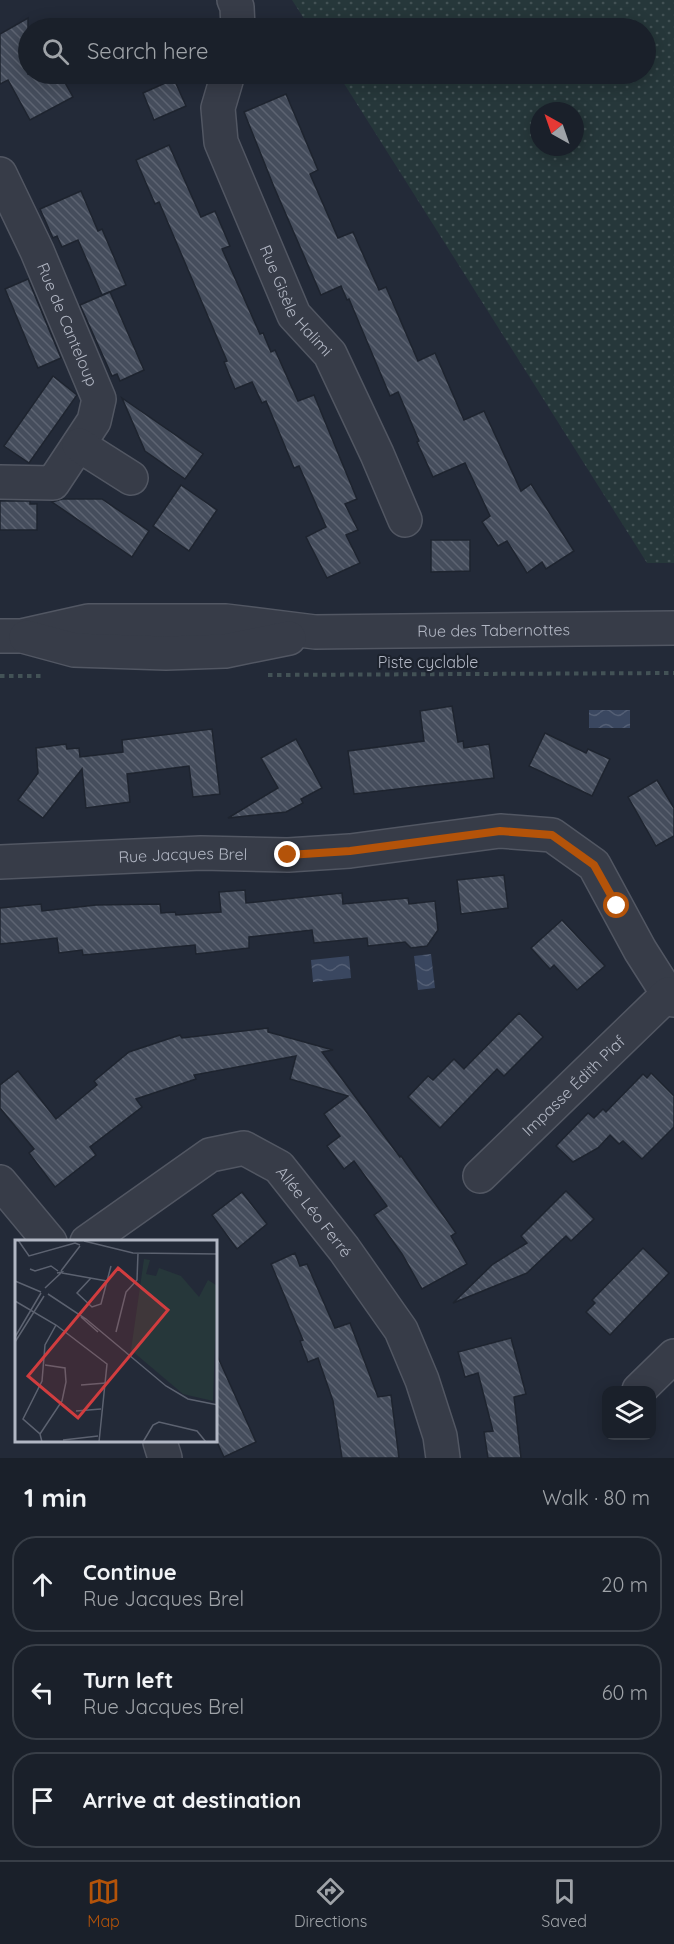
<!DOCTYPE html>
<meta charset="utf-8">
<style>
body{margin:0;font-family:Quicksand,sans-serif;background:#272d36;color:#f1f3f6}
.controls{position:absolute;right:18px;bottom:18px;display:grid;overflow:hidden;border-radius:12px;box-shadow:0 3px 15px #0003}
.controls button{width:54px;height:54px;display:grid;place-items:center;padding:0;border:0;border-bottom:2px solid #383e47;background:#1a202a;color:#f1f3f6;font:30px sans-serif}
.compass{position:absolute;left:530px;top:102px;width:54px;height:54px;border-radius:50%;background:#1a202a;box-shadow:0 3px 15px #0003;rotate:320deg}
.stop{position:absolute;width:18px;height:18px;margin:-14px;border:4px solid #b45309;border-radius:50%;background:#fff}
.stop.end{background:#b45309;border-color:#fff;box-shadow:0 2px 6px #0008}
.list{margin:0;padding:0;list-style:none}
h2{display:flex;justify-content:space-between;align-items:center;height:78px;margin:0;padding:0 24px;font-size:26px}
h2 small{font-size:20px;font-weight:400;color:#9fa3a8}
.list li{display:grid;grid-template-columns:39px 1fr auto;gap:18px;align-items:center;box-sizing:border-box;height:96px;margin:0 12px 12px;padding:0 12px;border:2px solid #383e47;border-radius:24px}
.list b{display:block;font-size:22px;white-space:nowrap}
.list p{margin:0;font-size:20px;white-space:nowrap;color:#9fa3a8}
.list em{font-size:20px;font-style:normal;color:#9fa3a8}
.icon{flex:none;width:33px;height:33px;fill:none;stroke:currentColor;stroke-width:2;stroke-linecap:round;stroke-linejoin:round}
.map{position:relative;flex:none;width:674px;height:1458px;overflow:hidden}
.search{position:absolute;background:#1a202a;box-shadow:0 3px 15px #0003;left:18px;right:18px;top:18px;height:66px;display:flex;align-items:center;gap:15px;box-sizing:border-box;padding:0 21px;border-radius:33px;color:#9fa3a8;font-size:22px}
.sheet{height:402px;background:#1a202a}
nav{display:flex;justify-content:space-around;align-items:center;box-sizing:border-box;height:84px;border-top:2px solid #383e47;background:#1a202a;font-size:16px;color:#9fa3a8}
nav a{display:grid;justify-items:center;gap:3px}
nav .on{color:#b45309}
.map>svg:first-child{display:block}
.grass{fill:url(#grass-dots);fill-rule:evenodd}
.water{fill:url(#water-waves)}
.building{fill:url(#building-back-hatch);stroke:#1e242f;stroke-width:1.5}
.lines{fill:none;stroke-linecap:round;stroke-linejoin:round}
.minor-casing{stroke:#525763;stroke-width:36}
.path{stroke:#435256;stroke-width:4;stroke-dasharray:4.5 4.5;stroke-linecap:butt}
.minor{stroke:#373c48;stroke-width:33}
.route{stroke:#b45309;stroke-width:8}
.labels{text-anchor:middle;stroke-width:4.5;stroke-linejoin:round;paint-order:stroke}
.street-label{font-size:16px;fill:#b2b7c4;stroke:#1c222d}
.inset-road{fill:none;stroke:#5c6270;stroke-width:1.5}
.view{fill:#d13d3f;fill-opacity:0.15;stroke:#d13d3f;stroke-width:3}
.inset-edge{fill:none;stroke:#b2b7c4;stroke-width:3}
</style>
<div class="map">
<svg width="674" height="1458" viewBox="0 0 674 1458">
<defs>
<pattern id="grass-dots" width="8" height="8" patternUnits="userSpaceOnUse" patternTransform="scale(1.5)"><rect width="8" height="8" fill="#26373a"/><path d="M2 2h.1M6 6h.1" fill="none" stroke="#435255" stroke-width="1.8" stroke-linecap="round"/></pattern>
<pattern id="water-waves" width="16" height="10" patternUnits="userSpaceOnUse" patternTransform="scale(1.5)"><rect width="16" height="10" fill="#3a4760"/><path d="M0 5q4-4 8 0t8 0" fill="none" stroke="#545f75"/></pattern>
<pattern id="building-back-hatch" width="6" height="6" patternUnits="userSpaceOnUse" patternTransform="scale(1.5)"><rect width="6" height="6" fill="#454d5c"/><path d="M-1 5l2 2M0 0l6 6M5-1l2 2" fill="none" stroke="#5d6472"/></pattern>
</defs>
<rect width="100%" height="100%" fill="#232a38"/>
<!-- grass -->
<path class="grass" d="M292 0H674V563H647L338 74H646V28H310ZM539 111H575V147H539Z"/>
<!-- water -->
<g class="water">
<rect x="589" y="710" width="41" height="18"/>
<polygon points="431,954 435,988 418,990 414,956"/>
<polygon points="349,956 351,978 313,982 311,960"/>
</g>
<!-- building -->
<g class="building">
<polygon points="28,18 28,74 60,74 73,97 30,120 8,80 0,84 0,34"/>
<polygon points="174,79 186,106 154,120 143,93"/>
<polygon points="286,94 318,170 310,174 338,238 353,232 379,290 386,287 418,361 435,353 464,420 484,411 521,491 531,484 574,551 546,569 542,562 527,573 507,541 498,546 482,522 490,516 465,463 433,477 417,442 419,441 398,392 390,396 349,299 347,300 341,286 321,295 274,187 244,112"/>
<polygon points="169,145 201,217 215,211 230,246 222,249 260,334 263,333 271,352 275,350 298,401 314,395 357,499 345,504 358,530 346,535 360,563 327,578 306,537 326,527 299,466 294,468 266,401 262,403 252,382 235,389 224,362 227,361 159,202 155,204 136,160"/>
<polygon points="81,191 98,231 102,229 126,285 102,295 78,240 62,247 57,236 53,238 40,209"/>
<polygon points="28,279 61,358 38,368 5,289"/>
<polygon points="110,292 144,370 120,381 117,374 112,376 80,305"/>
<polygon points="53,376 77,395 29,463 4,446"/>
<polygon points="122,398 203,454 185,479 145,451"/>
<polygon points="181,485 217,510 189,551 153,526"/>
<polygon points="62,499 102,499 149,531 132,557 52,502"/>
<polygon points="0,501 30,501 30,504 37,504 37,530 0,530"/>
<polygon points="431,540 470,540 470,571 431,572"/>
<polygon points="452,706 458,742 463,741 464,748 489,744 494,778 354,794 348,751 424,741 420,711"/>
<polygon points="212,729 220,794 193,797 189,766 127,774 130,802 86,808 82,769 43,818 18,800 38,773 36,748 66,744 67,749 79,748 80,757 123,752 122,740"/>
<polygon points="545,733 586,753 588,749 610,759 592,796 529,766"/>
<polygon points="296,739 322,788 301,799 303,803 286,812 228,818 278,788 261,758"/>
<polygon points="657,780 674,808 674,836 656,846 628,797"/>
<polygon points="504,875 508,908 461,914 457,880"/>
<polygon points="245,890 246,903 342,893 343,904 408,898 409,904 435,901 438,930 427,946 411,948 405,942 368,946 367,938 314,943 312,930 249,937 249,948 196,954 195,945 83,955 82,950 59,953 57,938 0,944 0,908 41,904 42,911 96,905 160,904 161,913 175,912 176,915 221,912 219,892"/>
<polygon points="562,920 605,966 577,990 554,965 550,969 531,948"/>
<polygon points="519,1013 543,1037 504,1076 497,1069 440,1128 408,1097 428,1076 433,1080 454,1059 464,1069"/>
<polygon points="268,1028 268,1032 333,1050 322,1052 400,1157 401,1156 456,1233 451,1236 467,1264 422,1289 402,1254 374,1215 387,1206 354,1161 344,1169 327,1146 340,1136 324,1114 348,1096 290,1079 296,1056 194,1075 196,1079 136,1099 142,1107 90,1147 96,1155 55,1187 29,1153 34,1149 0,1108 0,1085 18,1071 56,1119 97,1085 94,1081 129,1052 180,1035 182,1038"/>
<polygon points="651,1073 674,1096 674,1127 642,1159 623,1141 619,1144 610,1135 598,1148 573,1162 556,1146 588,1113 594,1118 603,1109 606,1112 643,1074 647,1078"/>
<polygon points="566,1191 594,1219 571,1241 566,1236 527,1273 453,1303 493,1264 527,1243 521,1236"/>
<polygon points="242,1192 267,1224 237,1249 212,1215"/>
<polygon points="643,1248 669,1273 610,1335 586,1312 595,1303 592,1300"/>
<polygon points="295,1253 300,1266 307,1264 335,1328 350,1323 378,1397 391,1395 399,1458 342,1458 333,1401 318,1358 308,1362 300,1341 303,1340 271,1264"/>
<polygon points="511,1338 526,1394 514,1397 521,1458 488,1458 484,1432 493,1431 478,1373 465,1377 458,1352"/>
<polygon points="216,1353 256,1442 224,1457 216,1440"/>
</g>
<g class="lines">
<defs>
<g id="minor">
<polyline points="234,0 237,7 238,28"/>
<path id="s1" d="M228 74 218 108 221 142 294 315 330 354 377 454 405 520"/>
<path id="s2" d="M0 174 37 251 99 399 94 421 53 483 0 482"/>
<polyline points="79,445 131,478"/>
<path id="s3" d="M0 636H21L88 621H226L315 632 674 628"/>
<polyline points="26,637 74,650 166,653 225,651 289,638"/>
<path id="s4" d="M0 862 201 853 288 855 350 851 500 831 552 835 594 865 640 950 668 994 674 1000"/>
<path id="s5" d="M480 1176 668 994"/>
<polyline points="0,1182 50,1242"/>
<path id="s6" d="M87 1242 210 1155 244 1148 279 1167 344 1249 401 1330 422 1380 440 1436 443 1458"/>
<polyline points="639,1390 674,1356"/>
<polyline points="160,1442 165,1458"/>
</g>
</defs>
<!-- minor casing -->
<use href="#minor" class="minor-casing"/>
<!-- path -->
<g class="path">
<polyline points="268,675 674,673"/>
<polyline points="0,676 44,676"/>
</g>
<!-- minor -->
<use href="#minor" class="minor"/>
</g>
<g class="lines">
<!-- route -->
<polyline class="route" points="288,855 350,851 500,831 552,835 594,865 617,906"/>
</g>
<g class="labels">
<!-- street labels -->
<g class="street-label">
<text dy="6" stroke="none"><textPath href="#s1" startOffset="246">Rue Gisèle Halimi</textPath></text>
<text dy="6" stroke="none"><textPath href="#s2" startOffset="165">Rue de Canteloup</textPath></text>
<text dy="6" stroke="none"><textPath href="#s3" startOffset="496">Rue des Tabernottes</textPath></text>
<text x="428" y="668">Piste cyclable</text>
<text dy="6" stroke="none"><textPath href="#s4" startOffset="183">Rue Jacques Brel</textPath></text>
<text dy="6" stroke="none"><textPath href="#s5" startOffset="130">Impasse Édith Piaf</textPath></text>
<text dy="6" stroke="none"><textPath href="#s6" startOffset="282">Allée Léo Ferré</textPath></text>
</g>
</g>
<!-- overview -->
<g transform="translate(15 1240)">
<rect width="202" height="202" fill="#232a38"/>
<path d="M129 19 135 20 131 34 141 36 144 28 166 36 184 57 193 40 201 45 202 41 198 161 168 154 116 110Z" fill="#26373a"/>
<path class="inset-road" d="M3 0 14 16 60 3 65 5M69 1 118 13 203 14M15 29 20 31 36 26 43 31M46 31 65 6M47 33 92 41M76 38 62 53 77 67 86 64 96 26M0 41 26 52M30 48 47 32 42 33M33 54 71 79 151 146 173 159 203 165M0 61 41 85 92 124 84 202M66 77 83 92M101 92 111 52 122 40 123 13M0 97 26 53M0 102 29 56M66 145 91 143M61 171 86 169M25 194 47 161 51 142 50 128 30 125M48 200 83 196M27 202 25 194 8 179 27 141 30 105 41 85M128 202 138 185 144 182 182 191 191 202"/>
<path class="view" d="M103 28 153 70 63 178 13 136Z"/>
<rect width="202" height="202" class="inset-edge"/>
</g>
</svg>
<div class="controls">
<button><svg class="icon" aria-label="layers" viewBox="0 0 24 24"><path d="M12 4l9 5-9 5-9-5zM3 14l9 5 9-5"/></svg></button>
</div>
<svg class="compass" viewBox="-18 -18 36 36"><path d="M0-13l5 13h-10z" fill="#e53935"/><path d="M0 13l5-13h-10z" fill="#9fa3a8"/></svg>
<div class="stop" style="left:617px;top:906px"></div>
<div class="stop end" style="left:288px;top:855px"></div>
<div class="search"><svg class="icon" aria-label="search" viewBox="0 0 24 24"><circle cx="10" cy="10" r="6"/><path d="M15 15l6 6"/></svg>Search here</div>
</div>
<section class="sheet">
<h2>1 min<small>Walk · 80 m</small></h2>
<ul class="list">
<li><svg class="icon" aria-label="ahead" viewBox="0 0 24 24"><path d="M12 20V5M6 11l6-6 6 6"/></svg><div><b>Continue</b><p>Rue Jacques Brel</p></div><em>20 m</em></li>
<li><svg class="icon" aria-label="left" viewBox="0 0 24 24"><path d="M17 20v-9H6M10 6l-5 5 5 5"/></svg><div><b>Turn left</b><p>Rue Jacques Brel</p></div><em>60 m</em></li>
<li><svg class="icon" aria-label="arrive" viewBox="0 0 24 24"><path d="M6 21V4h12l-3 4 3 4H6"/></svg><div><b>Arrive at destination</b></div></li>
</ul>
</section>
<nav>
<a class="on"><svg class="icon" aria-label="map" viewBox="0 0 24 24"><path d="M3 6l6-2 6 2 6-2v14l-6 2-6-2-6 2zM9 4v14M15 6v14"/></svg>Map</a>
<a><svg class="icon" aria-label="directions" viewBox="0 0 24 24"><path d="M12 3l9 9-9 9-9-9zM9 14v-3h6M13 9l2 2-2 2"/></svg>Directions</a>
<a><svg class="icon" aria-label="saved" viewBox="0 0 24 24"><path d="M7 4h10v16l-5-4-5 4z"/></svg>Saved</a>
</nav>
